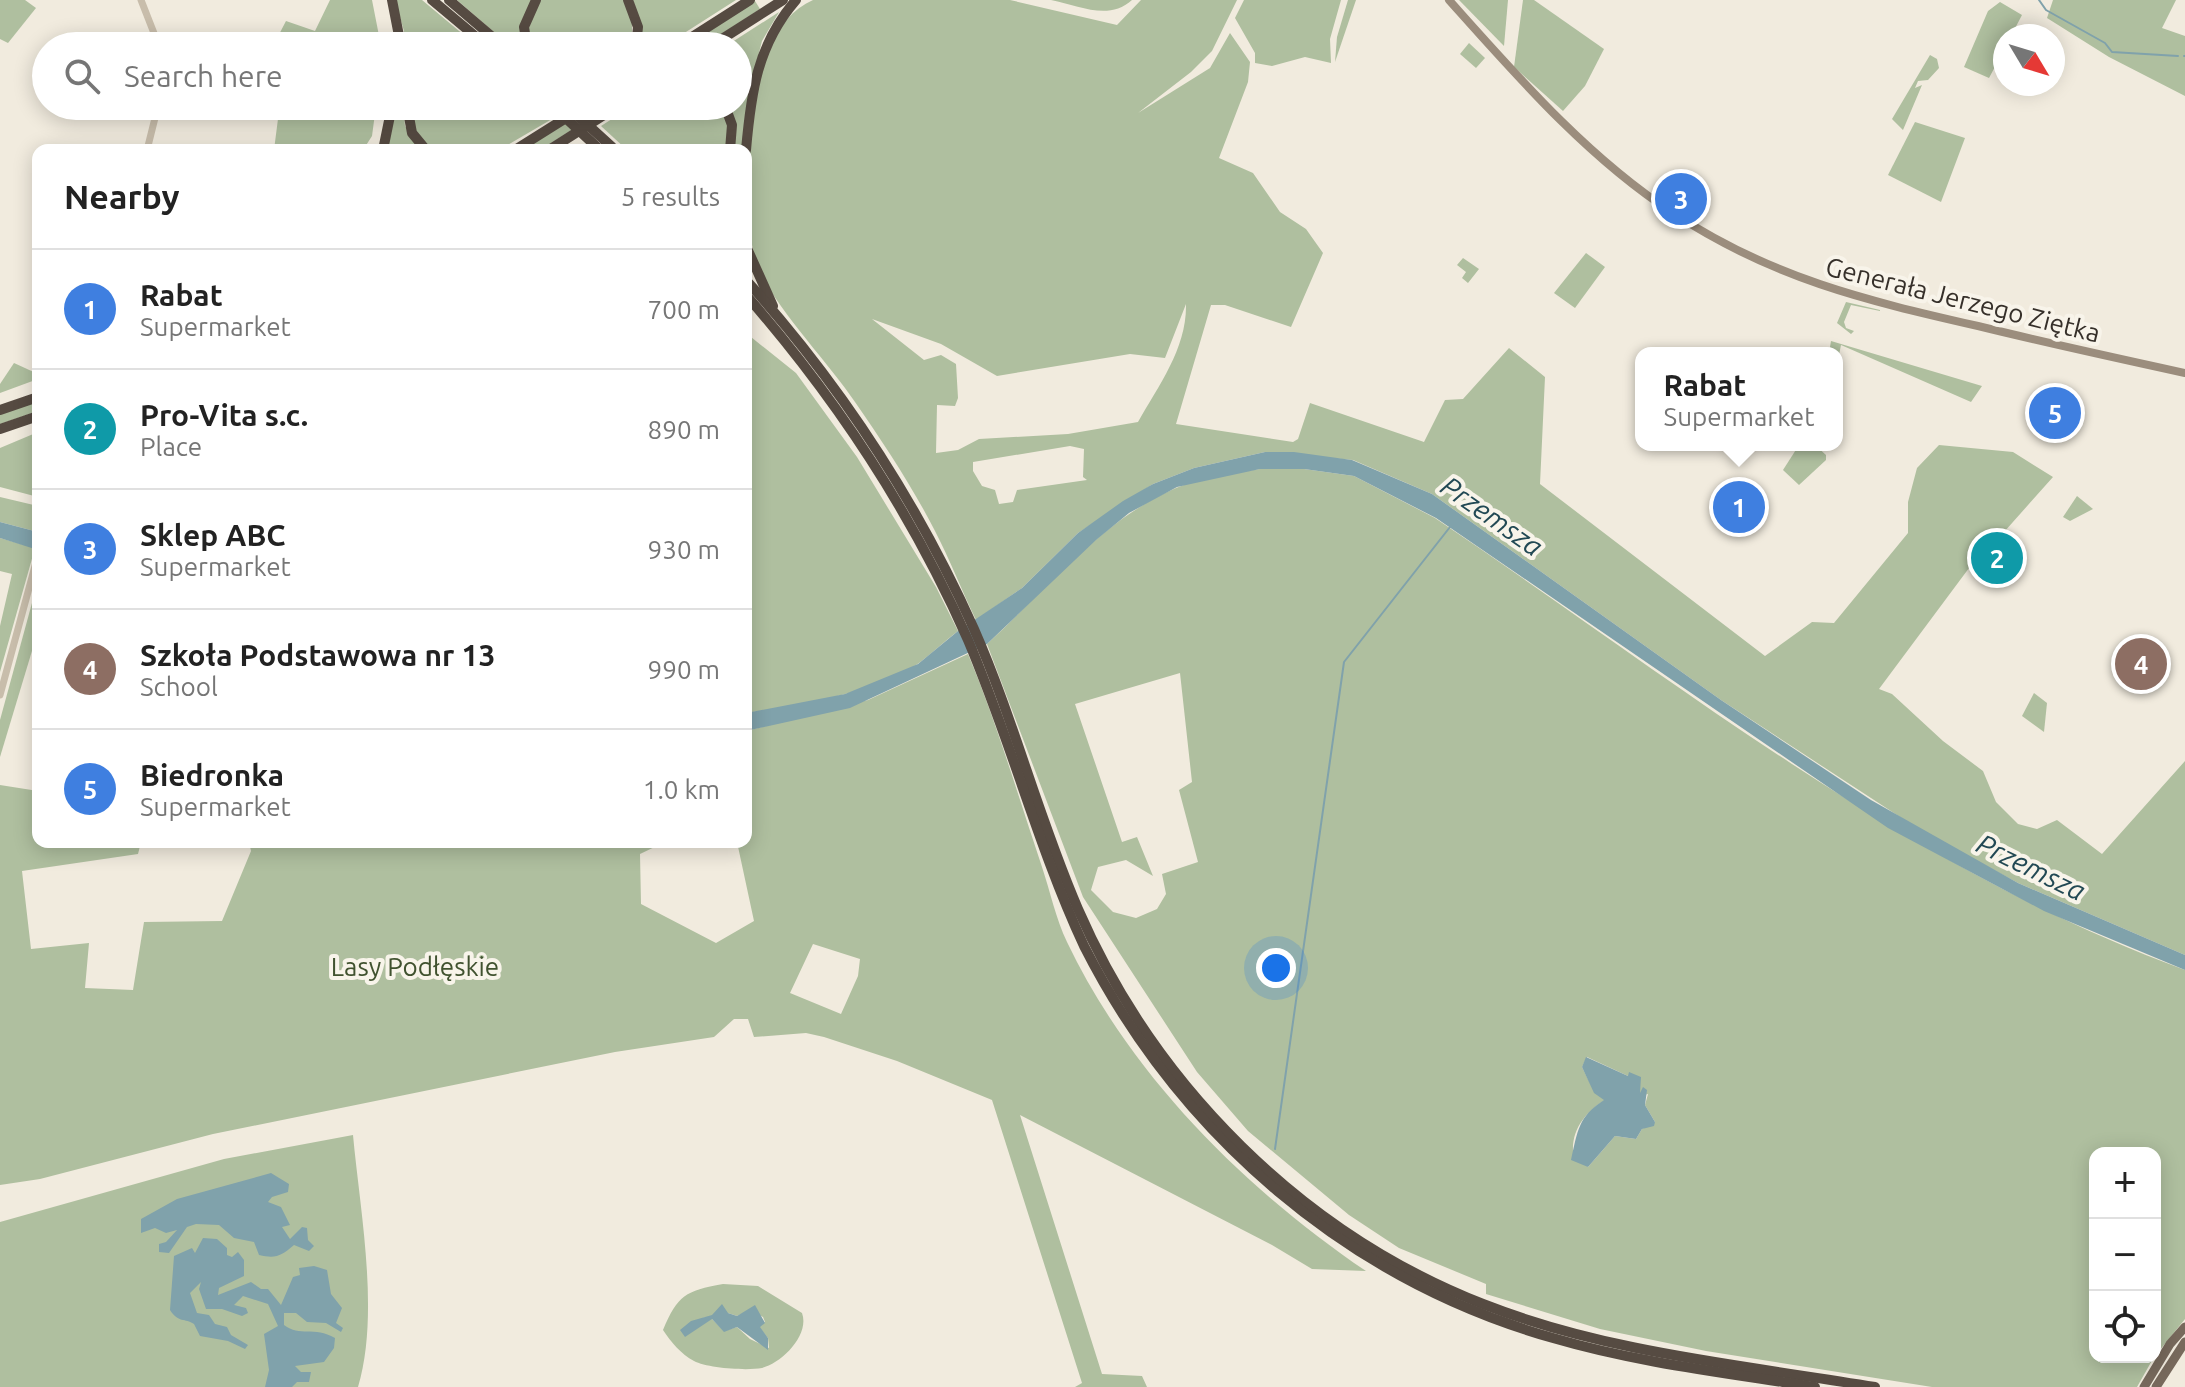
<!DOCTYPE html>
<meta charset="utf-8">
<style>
body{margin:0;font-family:Ubuntu,sans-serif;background:#f2f2f2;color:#222}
.controls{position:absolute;right:24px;bottom:24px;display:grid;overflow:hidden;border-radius:16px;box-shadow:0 4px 20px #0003}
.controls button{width:72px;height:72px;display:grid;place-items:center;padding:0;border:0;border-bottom:2px solid #e0e0e0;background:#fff;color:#222;font:40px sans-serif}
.compass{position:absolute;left:1993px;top:24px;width:72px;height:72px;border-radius:50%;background:#fff;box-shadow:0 4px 20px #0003;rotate:128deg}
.you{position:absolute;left:1276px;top:968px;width:28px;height:28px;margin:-20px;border:6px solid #fff;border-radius:50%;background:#1a73e8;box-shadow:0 0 0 12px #1a73e833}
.badge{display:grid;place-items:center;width:52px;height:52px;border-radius:50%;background:#0b8043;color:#fff;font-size:26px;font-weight:700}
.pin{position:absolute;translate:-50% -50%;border:4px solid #fff;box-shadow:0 2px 8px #0006}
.popup{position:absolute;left:1635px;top:347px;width:208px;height:104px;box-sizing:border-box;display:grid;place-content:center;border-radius:16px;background:#fff;filter:drop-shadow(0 2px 6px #0005);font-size:26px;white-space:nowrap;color:#767676}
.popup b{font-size:30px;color:#222}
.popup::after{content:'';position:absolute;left:50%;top:100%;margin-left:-16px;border:16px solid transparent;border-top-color:#fff}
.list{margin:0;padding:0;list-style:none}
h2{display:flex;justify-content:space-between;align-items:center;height:104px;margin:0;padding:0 32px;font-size:34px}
h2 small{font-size:26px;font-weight:400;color:#767676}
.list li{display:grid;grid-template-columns:52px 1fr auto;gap:24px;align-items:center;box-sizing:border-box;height:120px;padding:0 32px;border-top:2px solid #e0e0e0}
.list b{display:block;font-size:30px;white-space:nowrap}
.list p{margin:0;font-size:26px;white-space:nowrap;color:#767676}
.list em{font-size:26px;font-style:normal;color:#767676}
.icon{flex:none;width:44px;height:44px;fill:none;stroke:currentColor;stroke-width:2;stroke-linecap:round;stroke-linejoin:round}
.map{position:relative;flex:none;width:2185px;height:1387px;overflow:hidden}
.search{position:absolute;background:#fff;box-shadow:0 4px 20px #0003;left:32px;top:32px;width:720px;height:88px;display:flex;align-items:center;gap:20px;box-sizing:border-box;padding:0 28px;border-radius:44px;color:#767676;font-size:30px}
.panel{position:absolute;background:#fff;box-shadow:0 4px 20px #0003;left:32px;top:144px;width:720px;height:704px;border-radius:16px}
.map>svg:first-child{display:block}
.green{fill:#afbf9f;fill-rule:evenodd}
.water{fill:#80a2ab}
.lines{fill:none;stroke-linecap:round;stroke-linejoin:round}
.stream{stroke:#80a2ab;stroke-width:2}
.tertiary{stroke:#c8bdab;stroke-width:7}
.secondary{stroke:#9b8d7d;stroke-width:8}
.primary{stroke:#77695c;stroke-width:9}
.motorway{stroke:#564b42;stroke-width:10}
.motorway-bridge{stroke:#564b42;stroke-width:10}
.labels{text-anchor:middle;stroke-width:8;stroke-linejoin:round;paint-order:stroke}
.street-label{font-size:26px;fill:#36302a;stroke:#f8f4ea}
.park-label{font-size:26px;fill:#40522f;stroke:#f8f4ea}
.water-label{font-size:28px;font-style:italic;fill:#224954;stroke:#f8f4ea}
</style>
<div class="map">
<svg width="2185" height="1387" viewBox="0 0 2185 1387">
<rect width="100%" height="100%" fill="#f1ebde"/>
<!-- green -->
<g class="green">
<polygon points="0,0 25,0 36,8 8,43 0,39"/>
<polygon points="330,0 372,0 381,46 273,46 286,21 315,31"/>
<polygon points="395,0 422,0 477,46 403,46 404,31"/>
<polygon points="457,0 532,0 525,15 524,46 510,46"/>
<polygon points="539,0 624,0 632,17 632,46 530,46 527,33"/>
<polygon points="633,0 736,0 664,46 639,46 641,25"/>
<path d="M813 0H1010L1117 25 1141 0H1237L1212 51 1191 72 1138 113 1210 68 1230 33 1250 62 1248 82 1219 158 1253 173 1280 212 1306 229 1323 253 1291 327 1225 305H1211L1176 424 1293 442 1298 439 1310 403 1424 442 1445 400 1463 399 1509 348 1545 377 1540 484 1765 656 1812 622 1834 623 1908 533V502L1917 468 1939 445 2013 452 2053 477 1980 559 1975 560 1879 689 1892 694 1943 741 1983 771 1996 802 2018 824 2037 829 2057 820 2102 854 2185 761V955L2018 883 1923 832 1721 700 1432 494 1353 460 1265 452 1194 468 1153 484 1078 533 1022 588 976 620C962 591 950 560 935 531 912 486 884 444 855 402 829 363 776 309 759 269 738 220 748 97 769 48 778 27 793 9 813 0ZM1186 304C1187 348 1159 385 1138 422L1068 434 979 439 958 450 936 453 937 405 955 406 958 398 956 364 941 355 924 360 872 319 941 344 997 376 1130 354 1165 358ZM1070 446 1084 449 1083 477 1087 480 1017 490 1013 502 999 504 995 490 982 486 973 471V462Z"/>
<path d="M1051 0H1132C1109 21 1080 6 1051 0Z"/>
<polygon points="1244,0 1341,0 1330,39 1331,63 1305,57 1272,66 1255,63 1255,53 1235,18"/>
<polygon points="1348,0 1356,0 1335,62 1337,37"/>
<polygon points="1459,0 1508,0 1504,46"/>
<polygon points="1523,0 1534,0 1604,49 1585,86 1563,111 1514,67"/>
<polygon points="2053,0 2176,0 2162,28 2185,36 2185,96 2109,57 2047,18"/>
<polygon points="755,1 760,9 703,46 686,46"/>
<polygon points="2000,2 2022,15 2011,36 2005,36 2005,48 1989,78 1964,67 1988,11"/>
<polygon points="779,12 762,41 753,76 744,150 733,150 729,106 738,106 738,46 726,46"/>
<polygon points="1469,43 1485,58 1476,68 1460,54"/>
<polygon points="1930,55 1937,59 1939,68 1928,80 1918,81 1915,88 1922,85 1903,130 1892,119"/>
<polygon points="244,106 376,106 372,136 363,150 274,150 279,111"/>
<polygon points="395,106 403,106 405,126 420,150 386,150"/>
<polygon points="409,106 539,106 552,119 499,150 430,150 415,133"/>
<polygon points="592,106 609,106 540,150 523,150"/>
<polygon points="632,106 724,106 729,117 728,150 627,150 601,126"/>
<polygon points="1915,122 1965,138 1941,202 1888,175"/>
<polygon points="1586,253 1605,267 1575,308 1554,293"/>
<polygon points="1463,258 1479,269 1468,283 1462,278 1466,272 1457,265"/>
<polygon points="1846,302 1880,310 1880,311 1851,305 1844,322 1846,328 1854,331 1851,334 1837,323"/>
<path d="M746 333 796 373 857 457 936 587 958 631C945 641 932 653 919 663 878 692 795 707 746 713Z"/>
<polygon points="1831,341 1982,386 1971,402 1841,345 1837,365 1837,353 1829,353"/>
<polygon points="14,363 38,374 38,379 0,393 0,384"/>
<polygon points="38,401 38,411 0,424 0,414"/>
<polygon points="38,432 38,497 0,487 0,448"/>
<polygon points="1799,445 1815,445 1826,455 1826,460 1799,485 1783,470"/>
<path d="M1260 469H1304L1354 476 1435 518C1678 682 1907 868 2185 970V1319L2155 1356V1153H2095V1357H2154L2137 1387H1932L1706 1351 1600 1329 1486 1294V1284L1399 1248 1349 1215 1248 1131 1197 1072 1083 897 987 644C1046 590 1101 520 1176 488 1202 477 1232 473 1260 469ZM1180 673 1192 782 1179 790 1198 862 1162 874 1166 894 1157 909 1136 918 1113 912 1091 890 1098 867 1126 860 1153 876 1137 837 1122 842 1075 704ZM1587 1057 1628 1076 1640 1086V1096L1648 1094 1645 1105 1655 1122 1642 1129 1636 1139 1615 1136 1588 1167 1573 1151C1572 1128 1587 1111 1605 1100L1591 1085 1582 1067Z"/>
<polygon points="2077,496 2093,509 2070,521 2063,517"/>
<polygon points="0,497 38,506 38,532 0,522"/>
<polygon points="0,538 35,548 0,672 0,626 12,574 0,571"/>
<polygon points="38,581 38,631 0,757 0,720"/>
<path d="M968 654C997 723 1018 796 1042 867 1050 891 1056 919 1067 942 1131 1076 1245 1189 1366 1271L1312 1269 1272 1245 1020 1115 1102 1374 1142 1376 1147 1387H1075L1082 1383 992 1100 897 1061 824 1037 806 1033 754 1037 748 1019H734L714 1037 615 1052 213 1134 40 1179 0 1185V785L38 791V842H141L138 854 22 871 31 949 89 943 85 988 133 990 144 922 222 921 251 851 249 842H665L640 854 641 904 716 943 754 921 737 842H746V731L868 700ZM813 944 860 959 858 976 841 1014 790 993Z"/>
<polygon points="2034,693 2047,703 2044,732 2022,716"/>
<path d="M353 1135C360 1211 380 1314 358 1387H0V1222L224 1159Z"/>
<path d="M723 1284 758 1286 802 1313C810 1335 782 1363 762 1368 746 1371 707 1368 694 1361 681 1354 671 1342 663 1330 678 1295 685 1291 723 1284ZM750 1310 763 1317 765 1322 759 1327 768 1338 769 1348 750 1339 737 1327 724 1331 712 1319 703 1318 728 1313 737 1316Z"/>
</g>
<!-- water -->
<g class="water">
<polygon points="1265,452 1294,452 1352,460 1432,494 1721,700 1871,800 2018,883 2185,955 2185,970 2044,911 1888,828 1436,518 1354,476 1304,469 1260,469 1177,487 1129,513 1096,540 987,644 850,708 746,731 746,713 845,694 918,664 958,631 1022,588 1078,533 1123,501 1153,484 1194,468"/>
<polygon points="0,522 38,532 38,550 0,538"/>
<path d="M1586 1057 1628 1076 1629 1072 1641 1077 1640 1093 1643 1087 1647 1090 1645 1105 1655 1122 1654 1126 1642 1129 1636 1139 1615 1136 1588 1167 1571 1160C1578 1130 1578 1117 1604 1100L1594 1093 1582 1067Z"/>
<path d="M271 1173 289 1184 288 1192 272 1197 268 1202 281 1207 290 1225 282 1227 290 1239 302 1227 307 1228 308 1240 314 1246 309 1251 294 1245C281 1256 276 1259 259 1255L254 1242 234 1238 219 1225 196 1224 187 1227 169 1253 159 1252V1244L166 1242 177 1230 166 1233 155 1228 141 1233V1219L177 1199Z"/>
<path d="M203 1238 217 1239 227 1248V1255L232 1257 238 1252 244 1260V1276L219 1288 218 1295 251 1282 261 1289H268L281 1305 293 1277 300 1275 299 1268 314 1266 327 1270 331 1294 342 1308 336 1323 343 1328 341 1332 326 1323 307 1322 296 1313H284V1325C300 1337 314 1326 335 1338L334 1348 324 1362 295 1366 301 1372H311L309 1382H297L292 1387H265L269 1370 264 1334 278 1326 268 1304 243 1296 234 1305 246 1308 248 1313 242 1316 222 1309H206L199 1289 201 1282 190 1293 197 1313 209 1315 215 1324 227 1327 231 1335 248 1345 245 1349 228 1341 200 1336 194 1324C185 1318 178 1323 170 1310L174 1256 192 1248 195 1253Z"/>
<polygon points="722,1304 728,1313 737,1316 755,1305 765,1323 760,1327 768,1338 768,1350 737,1327 724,1332 712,1319 685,1337 680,1330 691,1321 712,1315"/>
</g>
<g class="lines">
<!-- stream -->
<g class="stream">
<polyline points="2039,0 2046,10 2105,43 2112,52 2178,56"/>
<polyline points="2184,56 2185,56"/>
<polyline points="1275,1149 1344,662 1450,527"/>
</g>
<!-- tertiary -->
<g class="tertiary">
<polyline points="141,0 159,46"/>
<polyline points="147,150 158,106"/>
<polyline points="0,695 38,555"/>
</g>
<!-- secondary -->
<path class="secondary" d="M1449 0C1517 76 1587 157 1673 213 1772 278 1864 300 1978 326 2047 343 2116 358 2185 373"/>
<!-- primary -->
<g class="primary">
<polyline points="2144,1387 2170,1344 2185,1327"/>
<polyline points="2156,1387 2185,1342"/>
</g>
<!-- motorway -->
<g class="motorway">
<polyline points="392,0 401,46"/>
<polyline points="432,0 487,46"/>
<polyline points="449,0 503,46"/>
<polyline points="628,0 638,27 636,46"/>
<polyline points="527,46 524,27 536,0"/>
<polyline points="678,46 750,0"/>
<polyline points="711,46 783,0"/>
<polyline points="407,106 412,133 426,150"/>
<polyline points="725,106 732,125 730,150"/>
<polyline points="383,150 392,106"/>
<polyline points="515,150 585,106"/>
<polyline points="549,150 618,106"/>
<path d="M746 150C751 93 757 45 796 0"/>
<polyline points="746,246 773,306"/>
<path d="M746 280C839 383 917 502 974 629 1014 720 1038 817 1078 909 1155 1086 1302 1233 1483 1304 1608 1353 1743 1365 1875 1387"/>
<path d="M746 295C836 398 913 515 968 640 1011 741 1038 847 1084 946 1180 1135 1348 1280 1553 1338 1638 1363 1727 1373 1815 1387"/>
<polyline points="0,410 38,397"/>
<polyline points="0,429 38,416"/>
</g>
<!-- motorway-bridge -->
<g class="motorway-bridge">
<polyline points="553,106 600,150"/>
<polyline points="567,106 612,147"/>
</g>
</g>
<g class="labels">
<!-- street labels -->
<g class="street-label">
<text transform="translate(1963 300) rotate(14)" y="9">Generała Jerzego Ziętka</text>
</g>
<!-- park labels -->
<g class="park-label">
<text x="415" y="976">Lasy Podłęskie</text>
</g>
<!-- water labels -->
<g class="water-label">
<text transform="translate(1492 516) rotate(35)" y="10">Przemsza</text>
<text transform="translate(2031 867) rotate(26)" y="10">Przemsza</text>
</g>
</g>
</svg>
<div class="controls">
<button>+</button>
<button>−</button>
<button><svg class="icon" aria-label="locate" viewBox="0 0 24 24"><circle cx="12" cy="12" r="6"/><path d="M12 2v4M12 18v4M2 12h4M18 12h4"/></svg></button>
</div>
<svg class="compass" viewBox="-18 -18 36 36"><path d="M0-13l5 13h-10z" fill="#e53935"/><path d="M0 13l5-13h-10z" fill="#767676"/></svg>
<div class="you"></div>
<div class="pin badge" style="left:1739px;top:507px;background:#3f7fe0">1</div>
<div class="popup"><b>Rabat</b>Supermarket</div>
<div class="pin badge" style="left:1997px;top:558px;background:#0f9aa8">2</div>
<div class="pin badge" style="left:1681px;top:199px;background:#3f7fe0">3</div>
<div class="pin badge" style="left:2141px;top:664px;background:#8d6e63">4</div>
<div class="pin badge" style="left:2055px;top:413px;background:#3f7fe0">5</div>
<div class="search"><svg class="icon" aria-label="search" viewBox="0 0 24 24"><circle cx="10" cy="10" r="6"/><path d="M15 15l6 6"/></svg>Search here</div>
<section class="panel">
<h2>Nearby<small>5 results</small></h2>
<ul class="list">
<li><span class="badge" style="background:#3f7fe0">1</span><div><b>Rabat</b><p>Supermarket</p></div><em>700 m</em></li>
<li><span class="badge" style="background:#0f9aa8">2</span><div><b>Pro-Vita s.c.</b><p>Place</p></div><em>890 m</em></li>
<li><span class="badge" style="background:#3f7fe0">3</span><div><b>Sklep ABC</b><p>Supermarket</p></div><em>930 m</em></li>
<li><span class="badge" style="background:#8d6e63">4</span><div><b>Szkoła Podstawowa nr 13</b><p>School</p></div><em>990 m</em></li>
<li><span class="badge" style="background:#3f7fe0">5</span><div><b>Biedronka</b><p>Supermarket</p></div><em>1.0 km</em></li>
</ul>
</section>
</div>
